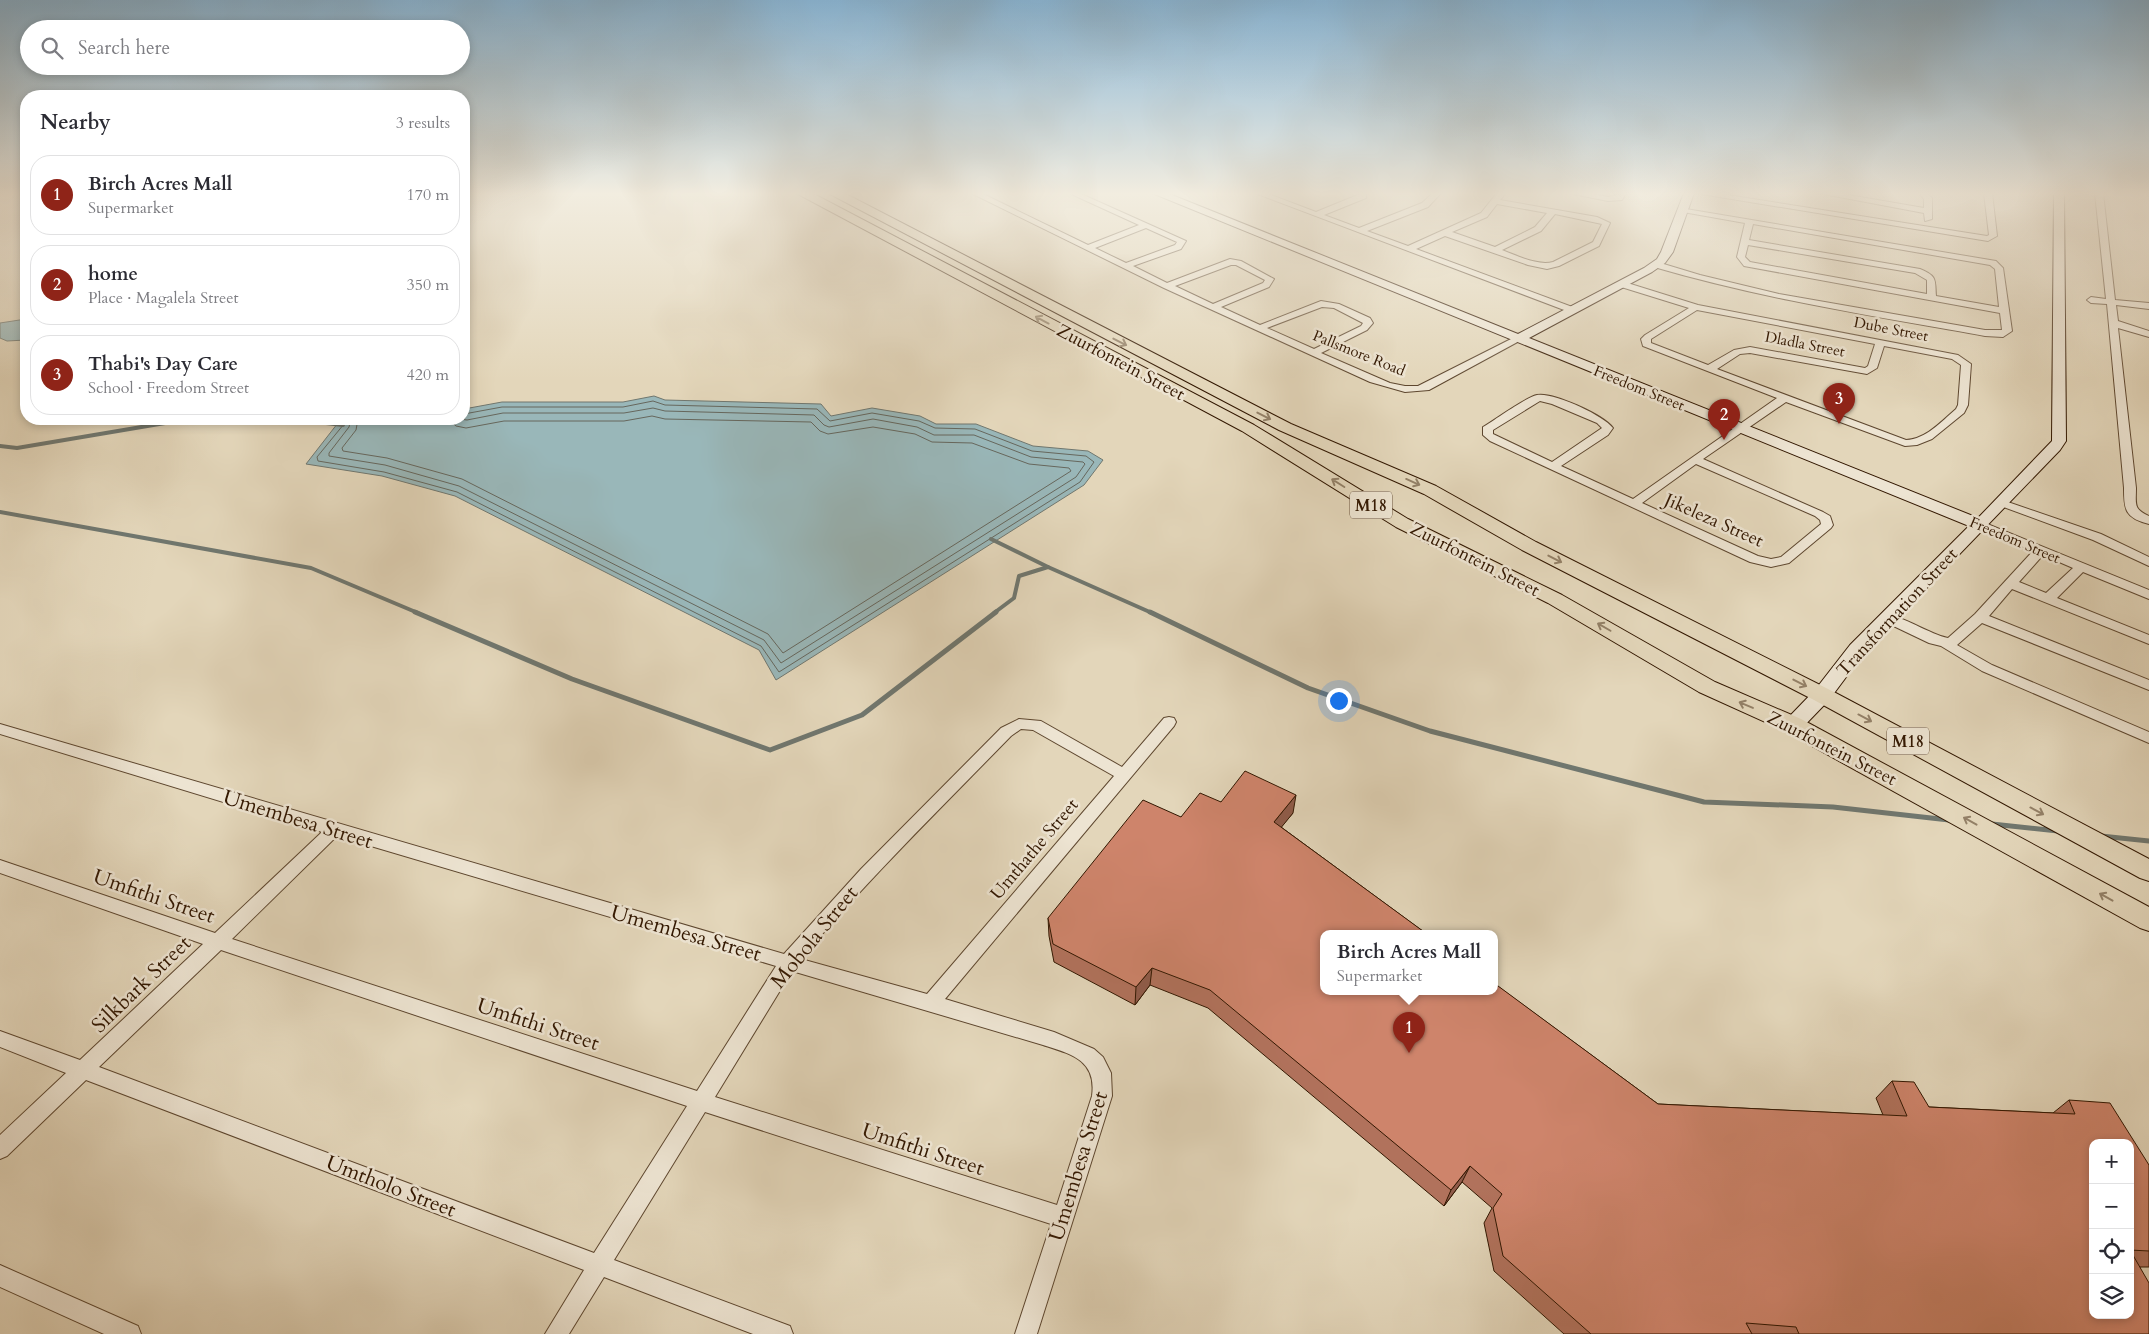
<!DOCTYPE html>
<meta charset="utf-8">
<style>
body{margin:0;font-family:Cardo,serif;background:#f2f2f3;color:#2b2b33}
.controls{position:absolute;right:15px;bottom:15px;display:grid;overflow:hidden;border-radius:10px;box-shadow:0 2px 8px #0003}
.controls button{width:45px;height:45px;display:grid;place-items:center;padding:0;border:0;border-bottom:1px solid #e1e1e2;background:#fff;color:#2b2b33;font:25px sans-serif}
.you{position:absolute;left:1338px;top:700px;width:18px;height:18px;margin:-12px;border:4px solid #fff;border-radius:50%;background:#1a73e8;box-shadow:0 0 0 8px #1a73e833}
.badge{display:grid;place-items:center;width:32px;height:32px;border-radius:50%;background:#8f2418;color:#fff;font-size:16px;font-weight:700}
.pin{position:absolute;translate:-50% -41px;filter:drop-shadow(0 1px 2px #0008)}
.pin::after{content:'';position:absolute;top:26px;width:18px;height:15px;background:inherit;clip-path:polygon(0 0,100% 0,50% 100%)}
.popup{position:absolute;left:1320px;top:930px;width:178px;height:65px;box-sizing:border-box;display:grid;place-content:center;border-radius:10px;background:#fff;filter:drop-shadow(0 1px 4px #0005);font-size:16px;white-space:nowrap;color:#7c7c81}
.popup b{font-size:19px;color:#2b2b33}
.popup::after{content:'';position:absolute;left:50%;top:100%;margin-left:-10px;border:10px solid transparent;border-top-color:#fff}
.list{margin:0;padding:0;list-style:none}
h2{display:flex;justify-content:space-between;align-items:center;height:65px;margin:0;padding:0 20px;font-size:21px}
h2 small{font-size:16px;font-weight:400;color:#7c7c81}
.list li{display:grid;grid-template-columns:32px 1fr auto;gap:15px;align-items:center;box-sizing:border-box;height:80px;margin:0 10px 10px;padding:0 10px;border:1px solid #e1e1e2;border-radius:20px}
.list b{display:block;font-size:19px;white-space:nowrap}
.list p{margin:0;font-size:16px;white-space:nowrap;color:#7c7c81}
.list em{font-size:16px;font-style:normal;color:#7c7c81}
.icon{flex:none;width:28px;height:28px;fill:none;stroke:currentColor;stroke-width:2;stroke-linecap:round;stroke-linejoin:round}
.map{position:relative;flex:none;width:2149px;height:1334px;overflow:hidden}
.search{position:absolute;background:#fff;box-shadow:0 2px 8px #0003;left:20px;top:20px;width:450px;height:55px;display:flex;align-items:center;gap:12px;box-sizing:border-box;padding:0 18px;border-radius:28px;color:#7c7c81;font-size:19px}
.panel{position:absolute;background:#fff;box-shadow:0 2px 8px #0003;left:20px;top:90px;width:450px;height:335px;border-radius:20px}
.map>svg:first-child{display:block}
.water{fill:#99b7b9;stroke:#70776f}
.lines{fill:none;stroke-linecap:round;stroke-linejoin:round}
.shore{stroke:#66675d;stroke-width:1}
.stream-far1{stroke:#70776f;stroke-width:4}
.stream{stroke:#70776f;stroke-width:5}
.street-casing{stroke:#5e472f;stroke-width:2}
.secondary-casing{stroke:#321701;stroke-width:2}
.primary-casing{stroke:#321701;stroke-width:2}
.street{fill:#ede4d2;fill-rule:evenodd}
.secondary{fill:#ede4d2;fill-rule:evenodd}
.primary{fill:#e3d6ba;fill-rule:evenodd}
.wall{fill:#b1725c;stroke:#321701}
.shaded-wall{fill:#905c4b;stroke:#321701}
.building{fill:#ce846b;stroke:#321701}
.oneway{stroke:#938067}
.labels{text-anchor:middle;stroke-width:5;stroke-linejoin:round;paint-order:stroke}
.far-street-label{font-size:15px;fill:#321701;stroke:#ede4d2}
.shield{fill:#ede4d2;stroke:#6a5440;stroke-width:1}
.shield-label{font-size:16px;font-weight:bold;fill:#321701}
.street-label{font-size:18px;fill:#321701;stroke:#ede4d2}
.near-street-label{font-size:21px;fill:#321701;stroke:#ede4d2}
</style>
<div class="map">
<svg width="2149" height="1334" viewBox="0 0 2149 1334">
<rect width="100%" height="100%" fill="#e3d6ba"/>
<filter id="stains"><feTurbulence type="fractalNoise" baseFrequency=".004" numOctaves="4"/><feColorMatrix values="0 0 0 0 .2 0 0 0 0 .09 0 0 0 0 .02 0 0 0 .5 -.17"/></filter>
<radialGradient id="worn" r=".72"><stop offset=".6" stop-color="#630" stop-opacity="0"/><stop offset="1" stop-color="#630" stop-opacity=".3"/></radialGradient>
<!-- water -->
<g class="water">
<polygon points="26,319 26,340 7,341 0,338 0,323"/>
<polygon points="654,396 665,400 821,404 831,416 872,408 920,416 936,424 976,424 1033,446 1088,451 1103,460 1084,485 776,680 759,650 455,496 382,476 306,464 341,419 464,419 464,409 502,402 623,402"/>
</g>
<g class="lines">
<!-- shore -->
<g class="shore">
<polyline points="345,419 344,424 317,457 318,461 384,472 457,492 761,646 779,672 1080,482 1094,462 1086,456 1032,451 975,429 935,428 919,421 872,413 830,421 817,409 665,405 653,401 623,407 502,407 464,414"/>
<polyline points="351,419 349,427 329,453 329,456 385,465 459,486 764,640 781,663 1076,477 1085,464 1083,462 1031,457 974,435 934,435 917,427 873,419 829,427 824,425 814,415 665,411 653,408 624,413 503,413 467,420 459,419"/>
<polyline points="358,419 356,430 342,448 343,451 387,458 462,479 768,634 783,653 1071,471 1069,468 1029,464 972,443 932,442 915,434 873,427 828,434 820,431 811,422 665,419 652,416 624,421 504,421 466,428 456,426 448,419"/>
</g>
<!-- stream-far1 -->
<g class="stream-far1">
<polyline points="292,419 343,425"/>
<polyline points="0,446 17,448 183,420 212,419"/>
<polyline points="0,512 311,568 418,613"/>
<polyline points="991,539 1048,567"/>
<polyline points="994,613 1014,598 1019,576 1048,567 1152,613"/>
</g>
<!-- stream -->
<g class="stream">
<polyline points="415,612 572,679 770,750 862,715 996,612"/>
<polyline points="1150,612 1308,688 1430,731 1704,802 1833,807 1949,820"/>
<polyline points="1992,824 2058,831"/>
<polyline points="2101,836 2149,841"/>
</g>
<defs>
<g id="street">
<path d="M971 193H981L1088 245 1139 225 1069 193H1079L1186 241 1181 249 1133 266 1167 283 1230 259 1241 261 1274 279 1269 287 1221 307 1260 325 1321 301 1339 304 1370 318 1373 323 1367 330 1321 353 1390 383 1405 386H1418L1515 337H1521L1523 339 1429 390 1405 392 1370 382 1164 288ZM1146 228 1177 242 1175 245 1126 263 1095 248ZM1231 265H1236L1265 280 1263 283 1213 304 1175 286ZM1322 307 1334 308 1363 323 1361 326 1314 349 1267 328Z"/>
<path d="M1255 193H1266L1316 212 1360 194H1366V198L1324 215 1359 228 1422 203 1433 193H1441L1428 207 1367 231 1408 246 1481 213 1497 193 1505 194 1500 200 1597 217 1610 223 1599 246 1559 266 1547 269 1528 265 1445 236 1416 249 1575 308V312L1572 313ZM1497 204 1547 213 1535 227 1495 247 1452 232 1487 217ZM1555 214 1602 224 1593 242 1553 262C1537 266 1518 256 1502 250L1541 231Z"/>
<polygon points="1568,193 1588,193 1608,197 1626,193 1622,200 1608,201"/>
<polygon points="1695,193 1715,193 1987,236 1989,235 1984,193 1992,193 1997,236 1988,241"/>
<polygon points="1818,193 1837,193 1924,208 1924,199 1919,193 1927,193 1932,198 1932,219 1925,221 1924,213"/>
<path d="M2095 193H2103L2115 300 2149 303V309L2116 305 2118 321 2149 331V337L2118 328 2136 488C2136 504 2133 509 2149 516V524C2125 518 2124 510 2124 488L2107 304 2091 303 2087 300 2091 297 2106 299Z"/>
<path d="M1680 208 1996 261 2003 268 2012 331 2003 337 1985 336C1874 316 1763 299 1654 267V263L1657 262 1700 275 1779 294 1985 330H2002L2000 313 1744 266 1737 257 1745 223 1683 212H1680ZM1753 224 1990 265 1995 269 1999 307 1936 296C1935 279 1937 276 1920 269L1749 240ZM1748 245 1915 273 1927 280V294L1750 262 1745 257Z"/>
<path d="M1621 281 1698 305 1958 355 1971 364 1968 405 1964 413 1932 439 1917 445 1905 446 1786 402 1703 459 1823 512 1830 516 1833 525 1831 528 1789 563 1771 567 1750 562 1490 441 1483 435V427C1495 420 1526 397 1537 395 1553 392 1603 415 1613 428L1608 435 1561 466 1633 499 1777 398 1643 346 1641 339 1645 335 1689 308 1618 286 1617 284ZM1697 310 1875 344 1868 366 1865 368 1750 347 1734 350 1708 365 1651 343V339ZM1884 346 1952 359 1961 365 1958 405 1956 409C1941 422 1926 439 1906 440L1717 369 1740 354 1750 353 1867 374 1877 368ZM1540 401 1552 404 1597 423 1602 428 1552 462 1493 434V430ZM1696 464 1815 516 1820 520 1821 524 1781 557 1771 559 1758 556 1642 503Z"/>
<polygon points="2002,500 2101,534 2149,557 2149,566 2093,540 1998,505 1996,503"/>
<path d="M1980 521 2149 590V599L2083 572 2057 598 2149 635V644L2012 589 1989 616 2149 680V690L1982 623 1957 645 1992 665 2149 732V743L1982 671 1941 646 1929 643 1883 621 1881 618 1883 615C1896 612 1931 635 1948 638L1975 614 2033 551 1976 528 1974 525ZM2043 555 2073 568 2046 593 2019 582Z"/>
<path d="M1169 717 1174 718 1176 722 1174 726 945 999 1054 1032 1094 1049 1103 1057 1111 1073 1112 1096 1037 1334H1015L1051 1224 705 1112 614 1260 790 1326 793 1334H753L604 1277 569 1334H545L584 1270 86 1080 7 1156 0 1159V1135L66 1073 0 1047V1031L80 1060 203 944 0 873V860L215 933 322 832 0 734V724L784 954 861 869 1001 728 1019 719 1041 721 1122 767 1164 718ZM1021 729 1033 730 1114 776 927 994 801 959C867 880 940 809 1011 736ZM337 836 776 966 697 1091 232 939ZM221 950 687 1106 594 1253 99 1067ZM792 971 1043 1045C1071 1054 1097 1060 1092 1096L1057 1205 715 1097Z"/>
<polygon points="0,1265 138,1326 141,1334 104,1334 0,1287"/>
</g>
<polygon id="secondary" points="1152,193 1167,193 1518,334 1644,268 1657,259 1661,252 1684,193 1694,193 1673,252 1665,263 1652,272 1529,338 1978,518 2052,441 2054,193 2064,193 2066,441 2060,450 1864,653 1829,700 1800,730 1793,732 1786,730 1783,725 1786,720 1815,690 1850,645 1969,526"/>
<g id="primary">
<polygon points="796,193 812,193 1254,425 1408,519 1562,595 1715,682 1801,719 2149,907 2149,931 2140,928 1785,731 1699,692 1548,603 1396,527 1242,431"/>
<polygon points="828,193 844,193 1291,424 1436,486 1536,542 1830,690 2149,859 2149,881 2140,878 1814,700 1522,550 1424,494 1279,430"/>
</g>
</defs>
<!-- street casing -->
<use href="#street" class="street-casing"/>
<!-- secondary casing -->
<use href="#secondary" class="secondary-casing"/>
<!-- primary casing -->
<use href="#primary" class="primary-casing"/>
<!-- street -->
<use href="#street" class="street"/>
<!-- secondary -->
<use href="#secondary" class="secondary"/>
<!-- primary -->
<use href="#primary" class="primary"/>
</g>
<!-- wall -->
<polygon class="wall" points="1221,802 1293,813 1281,827 1658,1104 1883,1115 1876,1098 1892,1081 1929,1107 2053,1113 2069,1100 2149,1165 2149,1267 2140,1267 2149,1334 1564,1334 1494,1271 1484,1223 1492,1208 1462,1182 1444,1206 1208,1008 1150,985 1135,1005 1054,962 1049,936 1048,918 1181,817"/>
<!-- shaded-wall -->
<g class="shaded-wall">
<polygon points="1296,795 1293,813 1271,840 1274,822"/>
<polygon points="1152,968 1150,985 1135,1005 1136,987"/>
<polygon points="1470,1166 1462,1182 1444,1206 1451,1190"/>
</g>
<!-- building -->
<polygon class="building" points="1245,771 1296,795 1274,822 1427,934 1324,934 1324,992 1494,992 1494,983 1658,1104 1907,1116 1892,1081 1914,1082 1929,1107 2075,1114 2069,1100 2110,1103 2149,1165 2149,1251 2130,1250 2130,1143 2093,1143 2093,1315 2130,1315 2130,1250 2149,1283 2149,1334 1799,1334 1796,1327 1746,1323 1752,1334 1591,1334 1503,1256 1493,1208 1502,1194 1470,1166 1451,1190 1210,990 1152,968 1136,987 1053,944 1048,918 1143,800 1181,817 1200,793 1221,802"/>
<!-- one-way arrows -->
<defs><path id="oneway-shaft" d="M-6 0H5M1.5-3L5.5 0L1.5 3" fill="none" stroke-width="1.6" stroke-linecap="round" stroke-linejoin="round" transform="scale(1.25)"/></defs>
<g class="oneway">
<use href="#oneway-shaft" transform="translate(1042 320) rotate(-152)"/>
<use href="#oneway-shaft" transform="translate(1120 342) rotate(27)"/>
<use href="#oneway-shaft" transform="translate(1264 416) rotate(27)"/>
<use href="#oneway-shaft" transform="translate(1413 482) rotate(24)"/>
<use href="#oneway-shaft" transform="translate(1338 483) rotate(-148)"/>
<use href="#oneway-shaft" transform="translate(1555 559) rotate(27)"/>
<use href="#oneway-shaft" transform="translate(1604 627) rotate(-150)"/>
<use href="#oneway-shaft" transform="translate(1800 683) rotate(27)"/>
<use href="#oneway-shaft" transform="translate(1746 705) rotate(-157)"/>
<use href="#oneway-shaft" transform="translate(1865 718) rotate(28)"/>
<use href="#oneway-shaft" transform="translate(2037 811) rotate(28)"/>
<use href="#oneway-shaft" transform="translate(1970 821) rotate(-151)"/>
<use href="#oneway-shaft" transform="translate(2106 897) rotate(-151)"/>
</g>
<!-- sky -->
<linearGradient id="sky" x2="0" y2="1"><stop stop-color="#88b5d5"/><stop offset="0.51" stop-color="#f2ede0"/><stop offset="1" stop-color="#f2ede0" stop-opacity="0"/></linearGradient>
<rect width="2149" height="380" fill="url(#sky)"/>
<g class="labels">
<!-- far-street labels -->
<g class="far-street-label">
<text transform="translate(1891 329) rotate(11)" y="5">Dube Street</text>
<text transform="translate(1805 344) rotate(11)" y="5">Dladla Street</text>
<text transform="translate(1359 353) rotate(22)" y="5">Pallsmore Road</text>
<text transform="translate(1639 388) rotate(22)" y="5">Freedom Street</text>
<text transform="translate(2015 540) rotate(23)" y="5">Freedom Street</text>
</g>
<!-- shield labels -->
<g class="shield">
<rect x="1350" y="491.5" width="42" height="27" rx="4"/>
<rect x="1887" y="727.5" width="42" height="27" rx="4"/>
</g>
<g class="shield-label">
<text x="1371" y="511">M18</text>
<text x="1908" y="747">M18</text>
</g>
<!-- street labels -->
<g class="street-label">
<text transform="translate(1121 362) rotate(28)" y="6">Zuurfontein Street</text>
<text transform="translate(1714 520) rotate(24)" y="6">Jikeleza Street</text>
<text transform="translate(1475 559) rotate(27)" y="6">Zuurfontein Street</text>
<text transform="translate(1897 612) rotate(-47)" y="6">Transformation Street</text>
<text transform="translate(1832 748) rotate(27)" y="6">Zuurfontein Street</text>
<text transform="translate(1034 849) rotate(-50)" y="6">Umthathe Street</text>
</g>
<!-- near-street labels -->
<g class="near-street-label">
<text transform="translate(298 819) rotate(17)" y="7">Umembesa Street</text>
<text transform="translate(154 896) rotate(19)" y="7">Umfithi Street</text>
<text transform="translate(686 933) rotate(16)" y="7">Umembesa Street</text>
<text transform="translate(814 937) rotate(-51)" y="7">Mobola Street</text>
<text transform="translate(141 984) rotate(-44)" y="7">Silkbark Street</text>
<text transform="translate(538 1024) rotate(18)" y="7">Umfithi Street</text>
<text transform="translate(923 1149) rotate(18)" y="7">Umfithi Street</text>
<text transform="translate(1078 1166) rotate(-73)" y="7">Umembesa Street</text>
<text transform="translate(391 1186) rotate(21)" y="7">Umtholo Street</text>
</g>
</g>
<rect width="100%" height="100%" filter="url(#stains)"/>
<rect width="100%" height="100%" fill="url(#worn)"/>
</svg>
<div class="controls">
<button>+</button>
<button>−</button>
<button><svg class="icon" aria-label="locate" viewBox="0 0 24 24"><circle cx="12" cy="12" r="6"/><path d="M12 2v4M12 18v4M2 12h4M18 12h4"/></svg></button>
<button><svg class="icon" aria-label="layers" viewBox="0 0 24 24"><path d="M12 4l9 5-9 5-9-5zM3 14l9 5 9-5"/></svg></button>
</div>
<div class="you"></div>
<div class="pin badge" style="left:1409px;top:1053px">1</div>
<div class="popup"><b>Birch Acres Mall</b>Supermarket</div>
<div class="pin badge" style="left:1724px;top:440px">2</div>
<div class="pin badge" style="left:1839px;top:424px">3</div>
<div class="search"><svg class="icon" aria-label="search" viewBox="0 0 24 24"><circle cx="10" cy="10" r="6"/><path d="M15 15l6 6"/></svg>Search here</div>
<section class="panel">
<h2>Nearby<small>3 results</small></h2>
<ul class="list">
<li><span class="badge">1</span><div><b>Birch Acres Mall</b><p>Supermarket</p></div><em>170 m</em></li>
<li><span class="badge">2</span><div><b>home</b><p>Place · Magalela Street</p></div><em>350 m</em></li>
<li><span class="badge">3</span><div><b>Thabi's Day Care</b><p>School · Freedom Street</p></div><em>420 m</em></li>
</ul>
</section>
</div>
